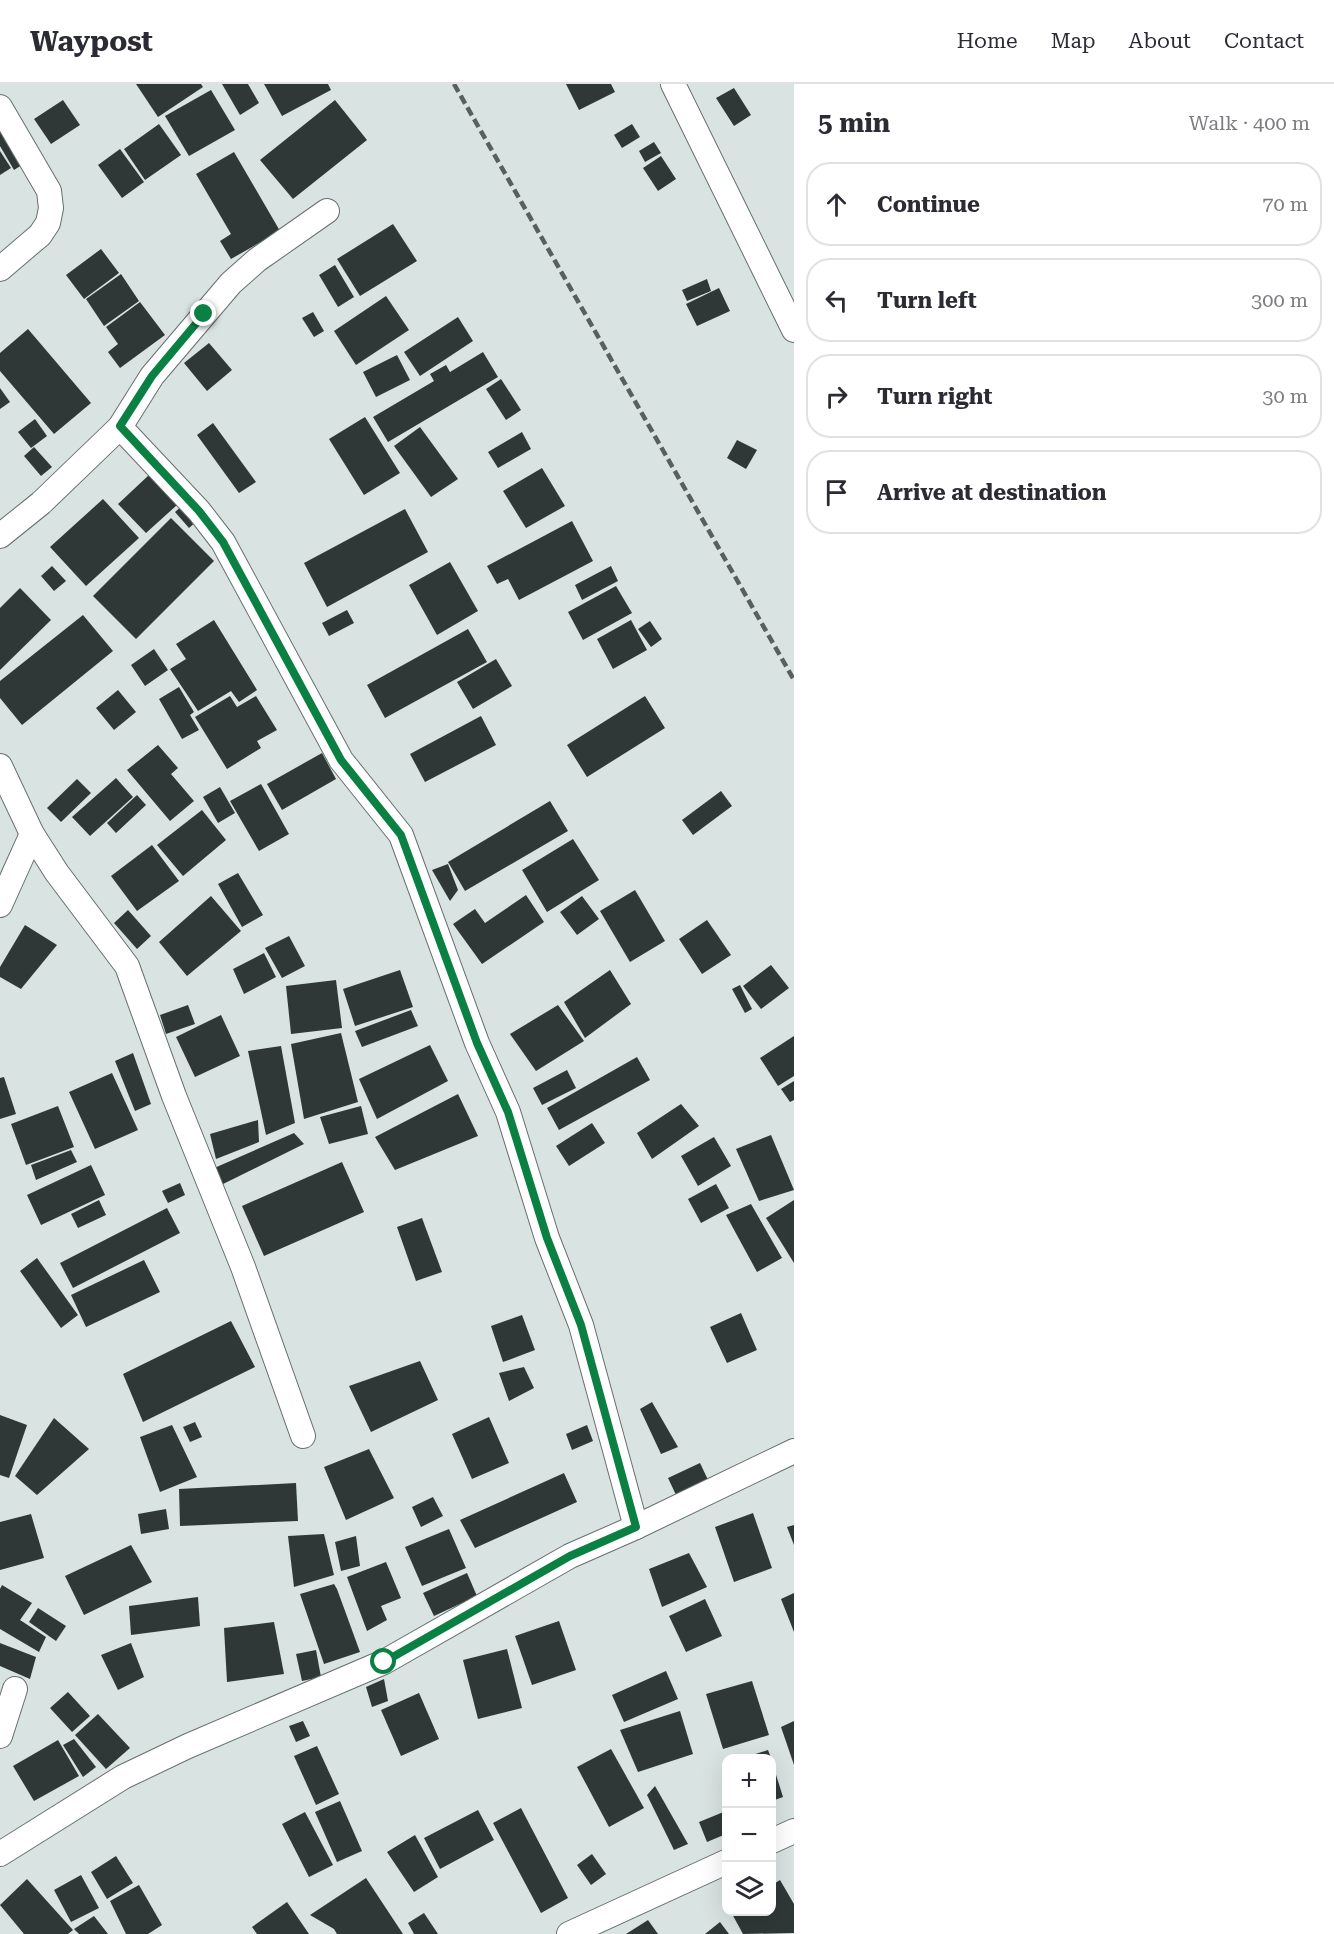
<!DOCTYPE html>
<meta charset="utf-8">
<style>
body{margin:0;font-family:"Roboto Serif",serif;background:#f2f2f3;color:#2b2b33}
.controls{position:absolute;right:18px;bottom:18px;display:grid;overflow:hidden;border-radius:12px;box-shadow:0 6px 24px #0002}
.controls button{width:54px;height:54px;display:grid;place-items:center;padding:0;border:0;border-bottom:2px solid #e1e1e2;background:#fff;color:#2b2b33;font:30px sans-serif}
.stop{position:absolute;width:18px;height:18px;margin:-14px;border:4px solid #0b8043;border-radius:50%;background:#fff}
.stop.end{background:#0b8043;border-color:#fff;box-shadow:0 2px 6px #0008}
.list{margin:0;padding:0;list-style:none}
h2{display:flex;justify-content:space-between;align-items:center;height:78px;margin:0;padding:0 24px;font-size:26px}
h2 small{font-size:20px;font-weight:400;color:#7c7c81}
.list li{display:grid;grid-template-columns:39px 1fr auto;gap:18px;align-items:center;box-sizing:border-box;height:84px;margin:0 12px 12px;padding:0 12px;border:2px solid #e1e1e2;border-radius:24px}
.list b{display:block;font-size:22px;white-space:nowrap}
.list em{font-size:20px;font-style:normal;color:#7c7c81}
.icon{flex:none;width:33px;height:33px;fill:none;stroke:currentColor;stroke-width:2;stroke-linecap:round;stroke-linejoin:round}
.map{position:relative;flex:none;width:794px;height:1850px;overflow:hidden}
header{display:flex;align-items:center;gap:36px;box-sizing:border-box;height:84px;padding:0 30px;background:#fff;border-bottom:2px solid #e1e1e2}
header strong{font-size:28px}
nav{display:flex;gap:33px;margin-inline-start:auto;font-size:21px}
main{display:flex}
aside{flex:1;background:#fff}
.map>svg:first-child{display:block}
.building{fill:#303837}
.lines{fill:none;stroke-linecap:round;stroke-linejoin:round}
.minor-casing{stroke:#666f6e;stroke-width:26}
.minor{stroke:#fff;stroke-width:24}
.rail{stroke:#595e5e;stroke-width:4.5;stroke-dasharray:9 4.5;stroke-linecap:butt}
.route{stroke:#0b8043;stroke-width:8}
</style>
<header>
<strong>Waypost</strong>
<nav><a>Home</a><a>Map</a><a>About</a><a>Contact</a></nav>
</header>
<main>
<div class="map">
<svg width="794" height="1850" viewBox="0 0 794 1850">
<rect width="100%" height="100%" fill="#d9e3e2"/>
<!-- building -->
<g class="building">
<polygon points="136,0 201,0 203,3 158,33"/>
<polygon points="222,0 248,0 259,19 240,31"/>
<polygon points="264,0 328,0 331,6 282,32"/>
<polygon points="566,0 611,0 615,8 579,26"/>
<polygon points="734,4 751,31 734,42 716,14"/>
<polygon points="211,6 235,46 189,72 165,32"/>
<polygon points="63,16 80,41 51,60 34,35"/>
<polygon points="335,16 367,56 293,115 260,76"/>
<polygon points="0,28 28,77 14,86 0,62"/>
<polygon points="159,40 181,71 145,96 124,65"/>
<polygon points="632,40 640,53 622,64 614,51"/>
<polygon points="654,58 661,69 645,78 639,67"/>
<polygon points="120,65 144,98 122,114 98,81"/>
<polygon points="0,67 11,84 0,91"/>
<polygon points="234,68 280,147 231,175 220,157 231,150 196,90"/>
<polygon points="661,72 676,95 658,107 643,84"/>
<polygon points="393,140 417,177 360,212 337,175"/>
<polygon points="101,165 119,189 84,215 66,191"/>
<polygon points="335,181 354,213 338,223 319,191"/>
<polygon points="121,190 139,217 104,242 86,215"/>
<polygon points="707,195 711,207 687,217 682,206"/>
<polygon points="719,204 730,227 697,242 686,220"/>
<polygon points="386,212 409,246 356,281 334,247"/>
<polygon points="140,218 165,251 120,284 108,268 118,260 106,243"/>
<polygon points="313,228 324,247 314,253 302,234"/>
<polygon points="458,233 473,257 420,292 404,268"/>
<polygon points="28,245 91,319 54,350 0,287 0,269"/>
<polygon points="209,259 232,286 207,307 184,279"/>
<polygon points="483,268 498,293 388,358 373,333 434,297 430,290 446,281 450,288"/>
<polygon points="397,271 410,296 376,313 363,288"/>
<polygon points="501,295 521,326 506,336 486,305"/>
<polygon points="0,304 10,318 0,325"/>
<polygon points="365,333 400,389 364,411 329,355"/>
<polygon points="35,335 47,352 31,364 18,348"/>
<polygon points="213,339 256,398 239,409 197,351"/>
<polygon points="420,343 458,395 431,413 394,362"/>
<polygon points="522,348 531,365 498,384 488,368"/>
<polygon points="737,356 757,366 746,385 727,374"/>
<polygon points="34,363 52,383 41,392 24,372"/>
<polygon points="542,384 565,422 526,444 503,407"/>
<polygon points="149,391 177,421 146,449 118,420"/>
<polygon points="103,415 139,454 86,502 50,463"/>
<polygon points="184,420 198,436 189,444 175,428"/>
<polygon points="405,425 428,468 327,523 304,479"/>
<polygon points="171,434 214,477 136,555 93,512"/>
<polygon points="572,437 593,477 519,516 508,495 497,500 487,482"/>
<polygon points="450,478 478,527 437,551 409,501"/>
<polygon points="52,482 66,497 54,507 41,492"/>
<polygon points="611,482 618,497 582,516 575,501"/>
<polygon points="616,502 632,529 583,556 568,528"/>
<polygon points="20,504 51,536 0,586 0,524"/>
<polygon points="347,526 354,539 329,552 322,539"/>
<polygon points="83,531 113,567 22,641 0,614 0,597"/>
<polygon points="214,536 257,606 239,618 231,607 198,627 170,585 186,575 176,560"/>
<polygon points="631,536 647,566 613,585 597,555"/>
<polygon points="650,537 662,555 651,563 638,545"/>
<polygon points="468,545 487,578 385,634 367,601"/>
<polygon points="154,565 168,586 145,602 131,581"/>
<polygon points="496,575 512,602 473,625 457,598"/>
<polygon points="179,603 194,628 190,631 199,646 182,655 159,615"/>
<polygon points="118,606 136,628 114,646 96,624"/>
<polygon points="230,612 237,623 256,612 277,646 257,657 261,664 227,685 195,633"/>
<polygon points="645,612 665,644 587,693 567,661"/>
<polygon points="481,632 496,661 425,698 410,670"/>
<polygon points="158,661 178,684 171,690 194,717 170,737 127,686"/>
<polygon points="322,669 336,695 282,726 267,700"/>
<polygon points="116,694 133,713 90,752 72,733"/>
<polygon points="77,695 91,709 61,738 47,724"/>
<polygon points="261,700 289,750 259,767 230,717"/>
<polygon points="220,703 235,729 218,739 203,713"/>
<polygon points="721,707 732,722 693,751 682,736"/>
<polygon points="137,711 146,721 116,749 107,739"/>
<polygon points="550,717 568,747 465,807 448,778"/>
<polygon points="202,726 226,756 183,792 157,761"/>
<polygon points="573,755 599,796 547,828 522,786"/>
<polygon points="152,761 179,797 137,827 111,792"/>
<polygon points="448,780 458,806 450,817 432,786"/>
<polygon points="238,789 263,831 242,843 218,800"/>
<polygon points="635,806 665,857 630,878 600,827"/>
<polygon points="526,811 544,838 482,880 453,840 475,825 485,839"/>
<polygon points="211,812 241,847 187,892 159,858"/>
<polygon points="582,812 599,835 577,851 560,828"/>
<polygon points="128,826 151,852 137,865 114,839"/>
<polygon points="707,836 731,871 702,890 679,855"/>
<polygon points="25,841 57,861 21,905 0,893 0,883"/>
<polygon points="289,852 305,882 282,894 265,864"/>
<polygon points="264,869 276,893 244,910 233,885"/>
<polygon points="771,881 789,904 761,925 743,902"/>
<polygon points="400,886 413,923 355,942 343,905"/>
<polygon points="610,886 631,920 585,954 564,918"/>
<polygon points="336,896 342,944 291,950 286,902"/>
<polygon points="740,901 752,925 745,929 732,905"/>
<polygon points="188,921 195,940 166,950 160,931"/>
<polygon points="558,921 584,957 536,987 510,950"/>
<polygon points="411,926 418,942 362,963 355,947"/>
<polygon points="221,931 240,972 195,993 176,953"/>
<polygon points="341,949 358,1018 304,1035 291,960"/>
<polygon points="794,952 794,992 778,1002 760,974"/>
<polygon points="430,961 448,997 377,1035 359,995"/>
<polygon points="281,962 295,1039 266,1051 248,967"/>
<polygon points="133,969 151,1020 135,1027 115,977"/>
<polygon points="637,973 650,996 559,1046 547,1024"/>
<polygon points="567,986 576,1004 542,1021 533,1004"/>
<polygon points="112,989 138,1046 95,1065 69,1008"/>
<polygon points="4,993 16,1030 0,1035 0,994"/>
<polygon points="794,997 794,1016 790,1018 781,1005"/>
<polygon points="458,1010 478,1052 395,1086 375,1053"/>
<polygon points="681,1020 699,1042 652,1075 637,1049"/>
<polygon points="58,1022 74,1063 26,1081 11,1040"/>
<polygon points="361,1022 368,1050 329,1060 320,1033"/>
<polygon points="258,1036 259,1058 216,1075 210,1050"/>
<polygon points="592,1039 605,1059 569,1082 556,1062"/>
<polygon points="294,1049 304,1060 219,1102 212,1085"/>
<polygon points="771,1051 794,1106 759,1117 736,1065"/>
<polygon points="714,1053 731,1082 698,1102 681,1072"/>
<polygon points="71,1066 77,1078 36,1096 31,1081"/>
<polygon points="342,1078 364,1128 264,1172 242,1122"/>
<polygon points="91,1081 105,1111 41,1141 27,1111"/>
<polygon points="180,1099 185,1111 168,1119 162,1107"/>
<polygon points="716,1100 729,1124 701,1139 688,1115"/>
<polygon points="99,1116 106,1131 78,1144 71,1130"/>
<polygon points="794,1116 794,1179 766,1134"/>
<polygon points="751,1120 782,1174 757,1188 726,1131"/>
<polygon points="167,1124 180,1149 73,1204 60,1179"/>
<polygon points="422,1134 442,1188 416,1197 397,1143"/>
<polygon points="37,1174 78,1231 61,1244 20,1187"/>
<polygon points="144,1176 160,1208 86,1243 71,1211"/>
<polygon points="741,1229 757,1266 727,1279 710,1243"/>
<polygon points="522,1231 535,1266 503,1278 491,1242"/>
<polygon points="231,1237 255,1283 143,1338 123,1290"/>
<polygon points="420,1277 438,1316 371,1348 349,1302"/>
<polygon points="524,1283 534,1304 509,1317 499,1289"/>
<polygon points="652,1318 678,1363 661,1370 640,1325"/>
<polygon points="0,1331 27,1341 9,1394 0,1391"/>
<polygon points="489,1333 509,1379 472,1395 452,1350"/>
<polygon points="54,1334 89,1365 37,1411 15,1392"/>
<polygon points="195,1338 202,1353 190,1358 183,1343"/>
<polygon points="172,1341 197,1393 160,1408 140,1353"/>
<polygon points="587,1341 593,1357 572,1366 566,1350"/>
<polygon points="369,1365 394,1414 346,1436 324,1383"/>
<polygon points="700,1379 709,1398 677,1413 668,1394"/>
<polygon points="564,1389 577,1418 475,1464 460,1436"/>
<polygon points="296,1399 298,1437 180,1442 179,1405"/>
<polygon points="433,1413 443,1432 421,1443 412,1423"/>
<polygon points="166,1425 169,1445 141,1450 138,1430"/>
<polygon points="753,1429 772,1484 734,1498 715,1443"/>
<polygon points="31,1430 44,1474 0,1486 0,1438"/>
<polygon points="794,1441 794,1461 787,1443"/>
<polygon points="449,1445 466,1484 422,1502 405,1463"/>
<polygon points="324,1450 334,1491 294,1503 288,1452"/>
<polygon points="356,1452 360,1482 341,1487 335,1458"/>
<polygon points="131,1461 152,1498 84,1531 65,1492"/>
<polygon points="689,1469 707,1503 662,1523 649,1485"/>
<polygon points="386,1478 401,1514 381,1522 387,1536 367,1547 347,1493"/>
<polygon points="467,1489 477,1512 434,1532 423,1509"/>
<polygon points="334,1500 337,1505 360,1568 324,1580 300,1510"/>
<polygon points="2,1501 32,1519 20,1536 46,1553 39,1568 0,1545 0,1505"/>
<polygon points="794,1509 794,1548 781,1515"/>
<polygon points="198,1513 200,1542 131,1551 129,1522"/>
<polygon points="705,1515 722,1552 686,1568 669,1532"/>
<polygon points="38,1524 66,1542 56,1557 29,1538"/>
<polygon points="559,1537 576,1586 532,1601 515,1552"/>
<polygon points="274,1538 284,1590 227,1598 224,1544"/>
<polygon points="0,1559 36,1573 30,1595 0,1582"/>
<polygon points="131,1559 144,1593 118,1606 101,1571"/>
<polygon points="507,1565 522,1624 478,1635 463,1576"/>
<polygon points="316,1566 321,1593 302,1597 296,1570"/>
<polygon points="666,1587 678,1615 624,1638 612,1611"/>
<polygon points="384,1595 388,1617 372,1623 366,1603"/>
<polygon points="752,1597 769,1651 723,1665 706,1610"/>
<polygon points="68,1608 90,1632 72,1648 50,1624"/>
<polygon points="419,1609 439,1655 401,1672 381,1626"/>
<polygon points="680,1627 693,1670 638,1688 620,1646"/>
<polygon points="98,1630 130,1664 106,1685 75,1651"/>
<polygon points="303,1637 310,1652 296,1658 289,1642"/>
<polygon points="794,1637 794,1681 781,1643"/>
<polygon points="74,1655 96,1683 83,1693 63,1661"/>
<polygon points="58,1656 79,1692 34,1717 13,1682"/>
<polygon points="317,1662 339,1710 316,1721 294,1672"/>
<polygon points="611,1665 644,1724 609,1743 577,1683"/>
<polygon points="768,1666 771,1674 743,1674"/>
<polygon points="772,1678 783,1713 772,1717"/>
<polygon points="655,1702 688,1760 674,1766 647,1711"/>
<polygon points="340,1717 362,1767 337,1778 315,1728"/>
<polygon points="521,1724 568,1814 541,1829 493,1739"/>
<polygon points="478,1726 494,1756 440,1785 424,1754"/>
<polygon points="726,1727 726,1750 707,1758 699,1738"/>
<polygon points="305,1728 333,1781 309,1793 282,1740"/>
<polygon points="415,1751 438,1793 414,1808 387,1768"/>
<polygon points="592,1770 606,1790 591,1801 577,1781"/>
<polygon points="116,1772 133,1799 107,1815 91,1788"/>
<polygon points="81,1791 99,1824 71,1838 54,1806"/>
<polygon points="366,1794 403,1850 337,1850 334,1845 310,1831"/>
<polygon points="27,1795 73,1846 68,1850 24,1850 0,1821"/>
<polygon points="780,1796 794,1820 794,1849 743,1850 731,1828 772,1828 772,1801"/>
<polygon points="139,1801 162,1841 148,1850 126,1850 110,1817"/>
<polygon points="287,1818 309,1850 257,1850 252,1843"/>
<polygon points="424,1829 438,1850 414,1850 408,1839"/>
<polygon points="94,1832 108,1850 79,1850 74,1845"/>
<polygon points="648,1836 658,1850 626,1850"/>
<polygon points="720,1838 729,1850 705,1850"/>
</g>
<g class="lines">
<defs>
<g id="minor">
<polyline points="673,0 794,246"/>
<polyline points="0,23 49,107 51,124 48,139 40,151 0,185"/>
<polyline points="327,127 257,176 231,199 152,292 120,343 199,427 223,458 341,676 401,751 477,959 508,1028 547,1154 581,1241 636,1443"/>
<polyline points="0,452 41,419 120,343"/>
<polyline points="0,682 32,750 57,789 127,882 174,1012 243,1183 303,1352"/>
<polyline points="0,821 32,750"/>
<polyline points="0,1652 15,1605"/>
<polyline points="772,1757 794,1747"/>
<polyline points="0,1770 123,1693 188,1662 384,1578 570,1472 636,1443 794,1367"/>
<polyline points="569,1850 726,1778"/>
</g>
</defs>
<!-- minor casing -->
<use href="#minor" class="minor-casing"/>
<!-- minor -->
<use href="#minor" class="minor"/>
<!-- rail -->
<polyline class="rail" points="454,0 794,596"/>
</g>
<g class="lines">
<!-- route -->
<polyline class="route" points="204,230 152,292 120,342 199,427 223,458 341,676 401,751 477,959 508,1028 547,1154 581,1241 636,1443 570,1472 384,1578"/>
</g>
</svg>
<div class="controls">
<button>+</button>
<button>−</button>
<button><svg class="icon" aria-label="layers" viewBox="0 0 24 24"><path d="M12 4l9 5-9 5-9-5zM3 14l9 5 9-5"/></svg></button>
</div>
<div class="stop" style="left:384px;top:1578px"></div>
<div class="stop end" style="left:204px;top:230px"></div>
</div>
<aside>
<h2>5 min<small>Walk · 400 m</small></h2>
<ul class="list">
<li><svg class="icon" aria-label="ahead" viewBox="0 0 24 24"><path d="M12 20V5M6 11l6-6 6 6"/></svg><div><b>Continue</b></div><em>70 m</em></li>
<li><svg class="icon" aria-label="left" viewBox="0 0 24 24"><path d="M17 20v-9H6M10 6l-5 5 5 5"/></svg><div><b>Turn left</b></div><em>300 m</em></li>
<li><svg class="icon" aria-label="right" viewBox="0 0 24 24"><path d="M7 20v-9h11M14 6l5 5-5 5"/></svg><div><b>Turn right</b></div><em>30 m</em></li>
<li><svg class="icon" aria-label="arrive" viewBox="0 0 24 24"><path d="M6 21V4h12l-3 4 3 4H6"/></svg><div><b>Arrive at destination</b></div></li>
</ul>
</aside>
</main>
